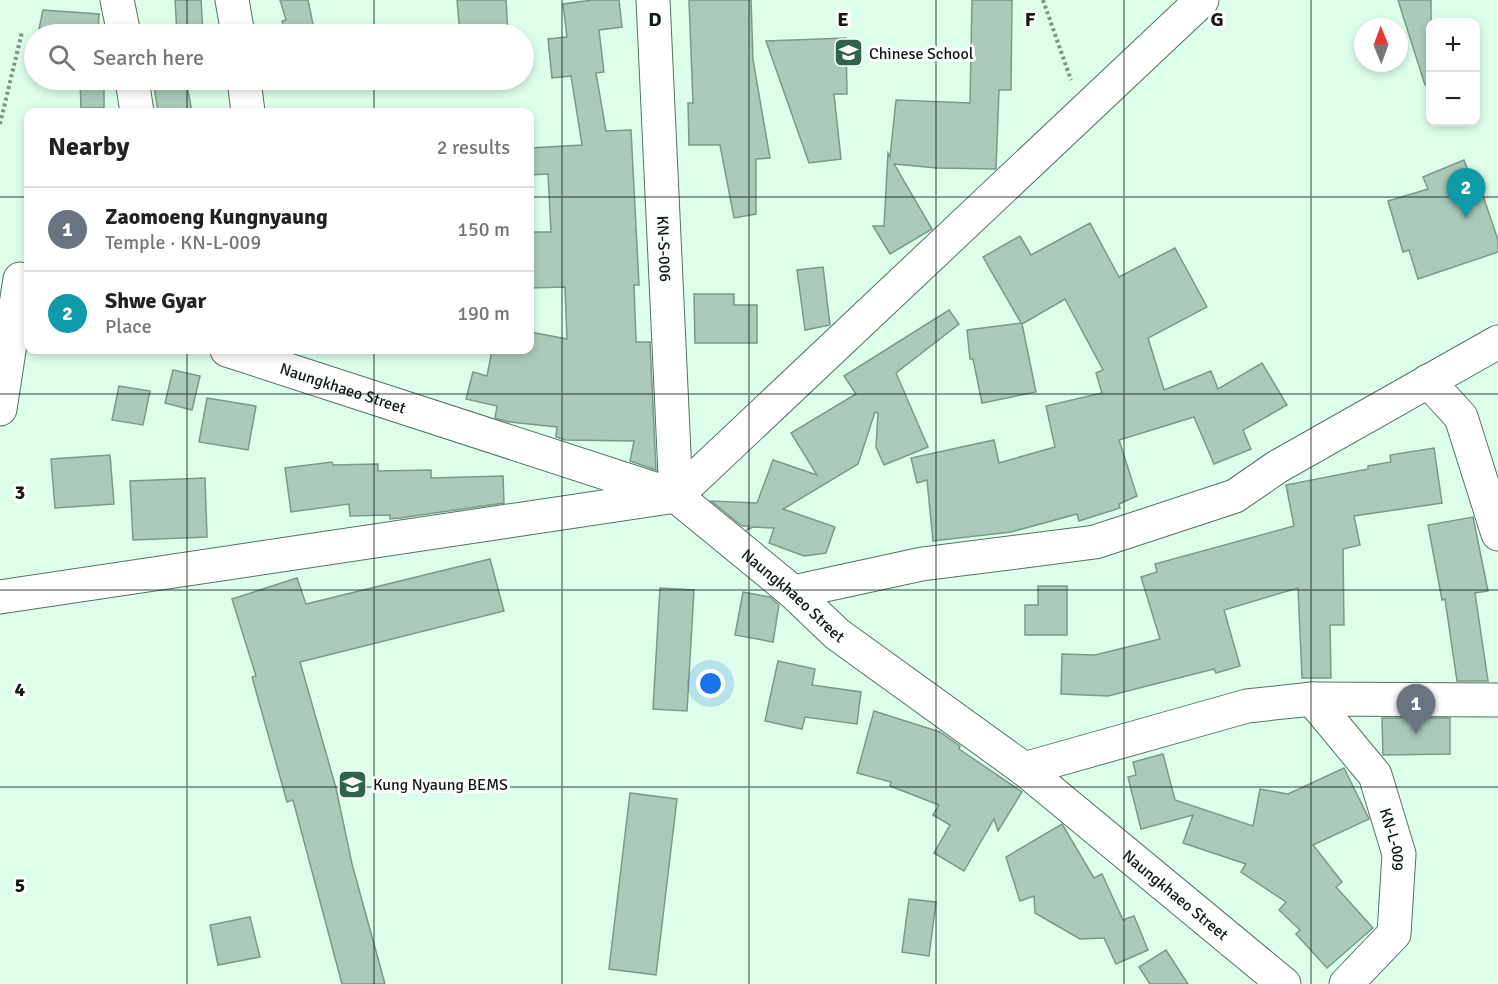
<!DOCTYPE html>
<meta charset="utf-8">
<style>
body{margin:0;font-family:Signika,sans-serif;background:#f6f6f6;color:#222}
.controls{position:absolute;right:18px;top:18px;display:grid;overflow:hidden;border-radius:12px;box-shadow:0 3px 9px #0003}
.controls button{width:54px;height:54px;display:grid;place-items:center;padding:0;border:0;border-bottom:2px solid #e0e0e0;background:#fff;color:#222;font:30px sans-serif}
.compass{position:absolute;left:1354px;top:18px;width:54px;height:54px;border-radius:50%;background:#fff;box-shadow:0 3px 9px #0003;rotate:359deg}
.you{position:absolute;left:711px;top:684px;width:21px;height:21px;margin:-15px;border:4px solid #fff;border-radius:50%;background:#1a73e8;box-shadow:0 0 0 9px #1a73e833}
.badge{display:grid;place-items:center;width:39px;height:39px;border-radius:50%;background:#2e644a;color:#fff;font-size:20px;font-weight:700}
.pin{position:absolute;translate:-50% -50px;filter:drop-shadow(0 2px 3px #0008)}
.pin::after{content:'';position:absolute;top:32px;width:21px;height:18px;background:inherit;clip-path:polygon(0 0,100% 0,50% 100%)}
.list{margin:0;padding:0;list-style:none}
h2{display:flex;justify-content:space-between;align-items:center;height:78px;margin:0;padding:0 24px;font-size:26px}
h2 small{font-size:20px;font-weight:400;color:#767676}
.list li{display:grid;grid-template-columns:39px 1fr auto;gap:18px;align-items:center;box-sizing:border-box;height:84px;padding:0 24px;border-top:2px solid #e0e0e0}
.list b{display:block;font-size:22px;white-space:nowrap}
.list p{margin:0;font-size:20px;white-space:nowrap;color:#767676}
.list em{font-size:20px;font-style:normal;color:#767676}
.icon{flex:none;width:33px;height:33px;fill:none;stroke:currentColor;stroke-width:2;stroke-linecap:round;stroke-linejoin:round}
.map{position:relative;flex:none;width:1498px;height:984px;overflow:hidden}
.search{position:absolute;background:#fff;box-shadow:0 3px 9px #0003;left:24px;top:24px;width:510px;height:66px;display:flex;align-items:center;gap:15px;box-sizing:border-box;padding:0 21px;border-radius:33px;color:#767676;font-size:22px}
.panel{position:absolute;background:#fff;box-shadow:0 3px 9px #0003;left:24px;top:108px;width:510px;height:246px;border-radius:12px}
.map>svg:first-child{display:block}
.building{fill:#abcab9;stroke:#7b9989;stroke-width:1.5}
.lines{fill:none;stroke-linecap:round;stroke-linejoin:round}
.minor-casing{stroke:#547161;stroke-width:35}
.path{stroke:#7d9387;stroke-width:4;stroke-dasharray:3 3;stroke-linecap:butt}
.minor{stroke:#fff;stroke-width:33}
.grid{fill:none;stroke:#0e1a14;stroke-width:1.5;stroke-opacity:0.55}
.labels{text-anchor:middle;stroke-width:6;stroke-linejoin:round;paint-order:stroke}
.poi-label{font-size:16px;fill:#0e1a14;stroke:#fff;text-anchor:start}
.street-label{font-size:16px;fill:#0e1a14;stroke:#fff}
.grid-label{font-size:20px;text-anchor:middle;font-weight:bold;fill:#0e1a14;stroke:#fff;stroke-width:6;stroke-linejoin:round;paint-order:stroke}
</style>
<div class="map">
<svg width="1498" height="984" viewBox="0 0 1498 984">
<rect width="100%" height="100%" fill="#defeec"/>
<!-- building -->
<g class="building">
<polygon points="175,0 201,0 203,32 177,34"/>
<polygon points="280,0 308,0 315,34 285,34 282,21 286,20"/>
<polygon points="457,0 506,0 508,34 460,34"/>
<polygon points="593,0 619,0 622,27 599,30 604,72 596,73 606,131 631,130 639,285 634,285 636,342 650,342 656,470 630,461 634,441 565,440 556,437 557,427 510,422 495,418 497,406 466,399 473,372 487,376 492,350 530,350 530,332 567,339 565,287 530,288 530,232 551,232 548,174 530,175 530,148 582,145 571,76 552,78 548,39 567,37 563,4"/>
<polygon points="689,0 751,0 753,60 770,158 756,159 756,214 734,218 720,145 689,145 688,103 693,103"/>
<polygon points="972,0 1012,0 1011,90 999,90 996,169 937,168 894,164 932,229 890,254 873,226 884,226 888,153 890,157 896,100 970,103"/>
<polygon points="1398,0 1431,0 1431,84 1425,85"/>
<polygon points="43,10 99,14 98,34 38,34"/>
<polygon points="846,38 847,94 834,94 841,159 809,163 766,41"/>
<polygon points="80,80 104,80 104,108 81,108"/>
<polygon points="153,80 186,80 192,112 158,112"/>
<polygon points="1464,160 1473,183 1478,181 1498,240 1498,252 1418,279 1409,250 1403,252 1388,201 1428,189 1423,177"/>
<polygon points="1090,223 1119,277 1175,248 1207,307 1148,338 1164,390 1211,371 1218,389 1262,363 1287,405 1243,430 1251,449 1214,464 1194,417 1119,440 1137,496 1119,504 1120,508 1079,521 1077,514 1011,532 933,541 927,480 917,483 911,458 994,440 999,463 1055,447 1046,406 1102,393 1096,373 1103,370 1065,299 1022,324 1036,392 982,403 973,359 970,359 967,330 1021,323 983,257 1020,236 1031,255"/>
<polygon points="823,267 830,325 805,330 797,270"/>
<polygon points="694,294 734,294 734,305 757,305 757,343 695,343"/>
<polygon points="949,310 959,324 896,373 928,447 884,465 876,447 878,413 875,412 858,464 783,509 835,527 826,553 804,556 769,543 774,528 753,527 747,530 749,526 742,526 711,501 757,503 773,460 817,475 791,433 856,394 844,376"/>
<polygon points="173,370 200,376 192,410 165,403"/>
<polygon points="119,386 150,391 143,425 112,420"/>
<polygon points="207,398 256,406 248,450 199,442"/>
<polygon points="1434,448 1442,503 1354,516 1360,545 1343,549 1344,625 1330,625 1331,678 1302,678 1298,588 1224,610 1240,666 1216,673 1214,669 1108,696 1061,694 1062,654 1095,655 1160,639 1141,577 1157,572 1155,564 1294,526 1286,485 1368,469 1368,466 1391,462 1390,455"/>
<polygon points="110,455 114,504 55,508 51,459"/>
<polygon points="332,462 333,465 378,464 378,471 431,470 431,478 503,476 504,503 400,518 390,519 390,515 350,516 349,504 291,512 285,468"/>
<polygon points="205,478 207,537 133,540 130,481"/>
<polygon points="1473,517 1488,591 1475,593 1488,681 1457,681 1445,599 1442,600 1428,525"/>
<polygon points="490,559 504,611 300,662 336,788 352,864 385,984 342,984 293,800 287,802 252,677 256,676 232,599 297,578 306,604"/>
<polygon points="1038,586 1067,586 1067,635 1025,635 1025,605 1038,605"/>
<polygon points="660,588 694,590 687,711 653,709"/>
<polygon points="743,592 770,597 779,605 773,642 735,635"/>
<polygon points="778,661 815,669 812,685 861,692 857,724 805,717 802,729 765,721"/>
<polygon points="874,711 940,732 960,746 959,749 1022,792 998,831 994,819 964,871 934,853 950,825 933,815 939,805 890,786 891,782 857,773"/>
<polygon points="1382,718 1450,718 1450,754 1383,755"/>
<polygon points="1163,754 1175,800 1253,826 1260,789 1288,794 1344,768 1369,819 1313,845 1342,882 1336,887 1373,928 1327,968 1296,934 1300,930 1279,910 1286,902 1241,872 1246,864 1183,843 1193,815 1141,829 1128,777 1136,775 1133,762"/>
<polygon points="630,793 677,799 656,975 609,969"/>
<polygon points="1062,824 1094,878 1102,874 1123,920 1134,916 1148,950 1116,964 1104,938 1080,939 1035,913 1034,896 1020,901 1006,857"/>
<polygon points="909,899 936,902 929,956 902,952"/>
<polygon points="250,917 260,957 218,965 210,925"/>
<polygon points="1166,950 1188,984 1150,984 1139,967"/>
</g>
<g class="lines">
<defs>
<g id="minor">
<polyline points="117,0 124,34"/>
<polyline points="232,0 238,34"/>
<path id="s1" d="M653 0 676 496"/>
<polyline points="132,80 137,112"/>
<polyline points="244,80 248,112"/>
<path id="s2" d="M227 350 676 496 793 592 837 634 1024 769 1284 984"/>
<polyline points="1428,381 1461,417 1498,534"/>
<polyline points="0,409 20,279"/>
<polyline points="793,592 922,564 1095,542 1235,496 1277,467 1498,342"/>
<polyline points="0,597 676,496 1202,0"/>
<path id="s3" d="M1312 699 1375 775 1399 854 1394 934 1346 984"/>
<polyline points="1024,769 1247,706 1312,699 1498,700"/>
</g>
</defs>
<!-- minor casing -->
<use href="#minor" class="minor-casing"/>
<!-- path -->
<g class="path">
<polyline points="1043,0 1071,80"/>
<polyline points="0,124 22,32"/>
</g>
<!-- minor -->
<use href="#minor" class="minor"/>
</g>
<!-- grid -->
<path class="grid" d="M187 0V34M374 0V34M562 0V984M749 0V984M936 0V984M1124 0V984M1311 0V984M187 80V112M374 80V112M0 197H28M530 197H1498M187 350V984M374 350V984M0 394H1498M0 590H1498M0 787H1498"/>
<!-- icons -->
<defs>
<symbol id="school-square" viewBox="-11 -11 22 22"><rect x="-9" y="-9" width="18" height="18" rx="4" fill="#2e644a" stroke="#fff"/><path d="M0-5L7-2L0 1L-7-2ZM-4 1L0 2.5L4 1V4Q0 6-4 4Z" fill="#fff"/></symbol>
</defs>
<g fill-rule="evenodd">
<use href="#school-square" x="832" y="36" width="33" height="33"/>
<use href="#school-square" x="336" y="768" width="33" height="33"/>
</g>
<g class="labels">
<!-- poi labels -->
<g class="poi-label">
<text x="869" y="59">Chinese School</text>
<text x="373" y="790">Kung Nyaung BEMS</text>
</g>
<!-- street labels -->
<g class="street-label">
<text dy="6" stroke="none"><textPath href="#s1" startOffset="249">KN-S-006</textPath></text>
<text dy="6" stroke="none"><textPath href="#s2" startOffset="122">Naungkhaeo Street</textPath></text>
<text dy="6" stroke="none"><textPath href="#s2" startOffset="626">Naungkhaeo Street</textPath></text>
<text dy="6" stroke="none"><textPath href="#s3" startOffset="166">KN-L-009</textPath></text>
<text dy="6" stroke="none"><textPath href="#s2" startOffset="1112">Naungkhaeo Street</textPath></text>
</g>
</g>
<g class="grid-label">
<text x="655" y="26">D</text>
<text x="843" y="26">E</text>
<text x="1030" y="26">F</text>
<text x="1217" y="26">G</text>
<text x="20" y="499">3</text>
<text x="20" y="696">4</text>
<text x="20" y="892">5</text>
</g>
</svg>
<div class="controls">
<button>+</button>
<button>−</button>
</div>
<svg class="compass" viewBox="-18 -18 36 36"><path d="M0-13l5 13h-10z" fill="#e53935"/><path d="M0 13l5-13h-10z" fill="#767676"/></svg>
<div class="you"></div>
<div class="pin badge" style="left:1416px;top:734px;background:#6b7280">1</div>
<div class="pin badge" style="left:1466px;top:218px;background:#0f9aa8">2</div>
<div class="search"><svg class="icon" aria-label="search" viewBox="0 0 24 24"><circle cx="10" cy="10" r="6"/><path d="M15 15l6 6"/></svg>Search here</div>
<section class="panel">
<h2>Nearby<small>2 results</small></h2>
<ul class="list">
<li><span class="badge" style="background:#6b7280">1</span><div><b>Zaomoeng Kungnyaung</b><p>Temple · KN-L-009</p></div><em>150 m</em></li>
<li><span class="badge" style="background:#0f9aa8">2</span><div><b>Shwe Gyar</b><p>Place</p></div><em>190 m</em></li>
</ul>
</section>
</div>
